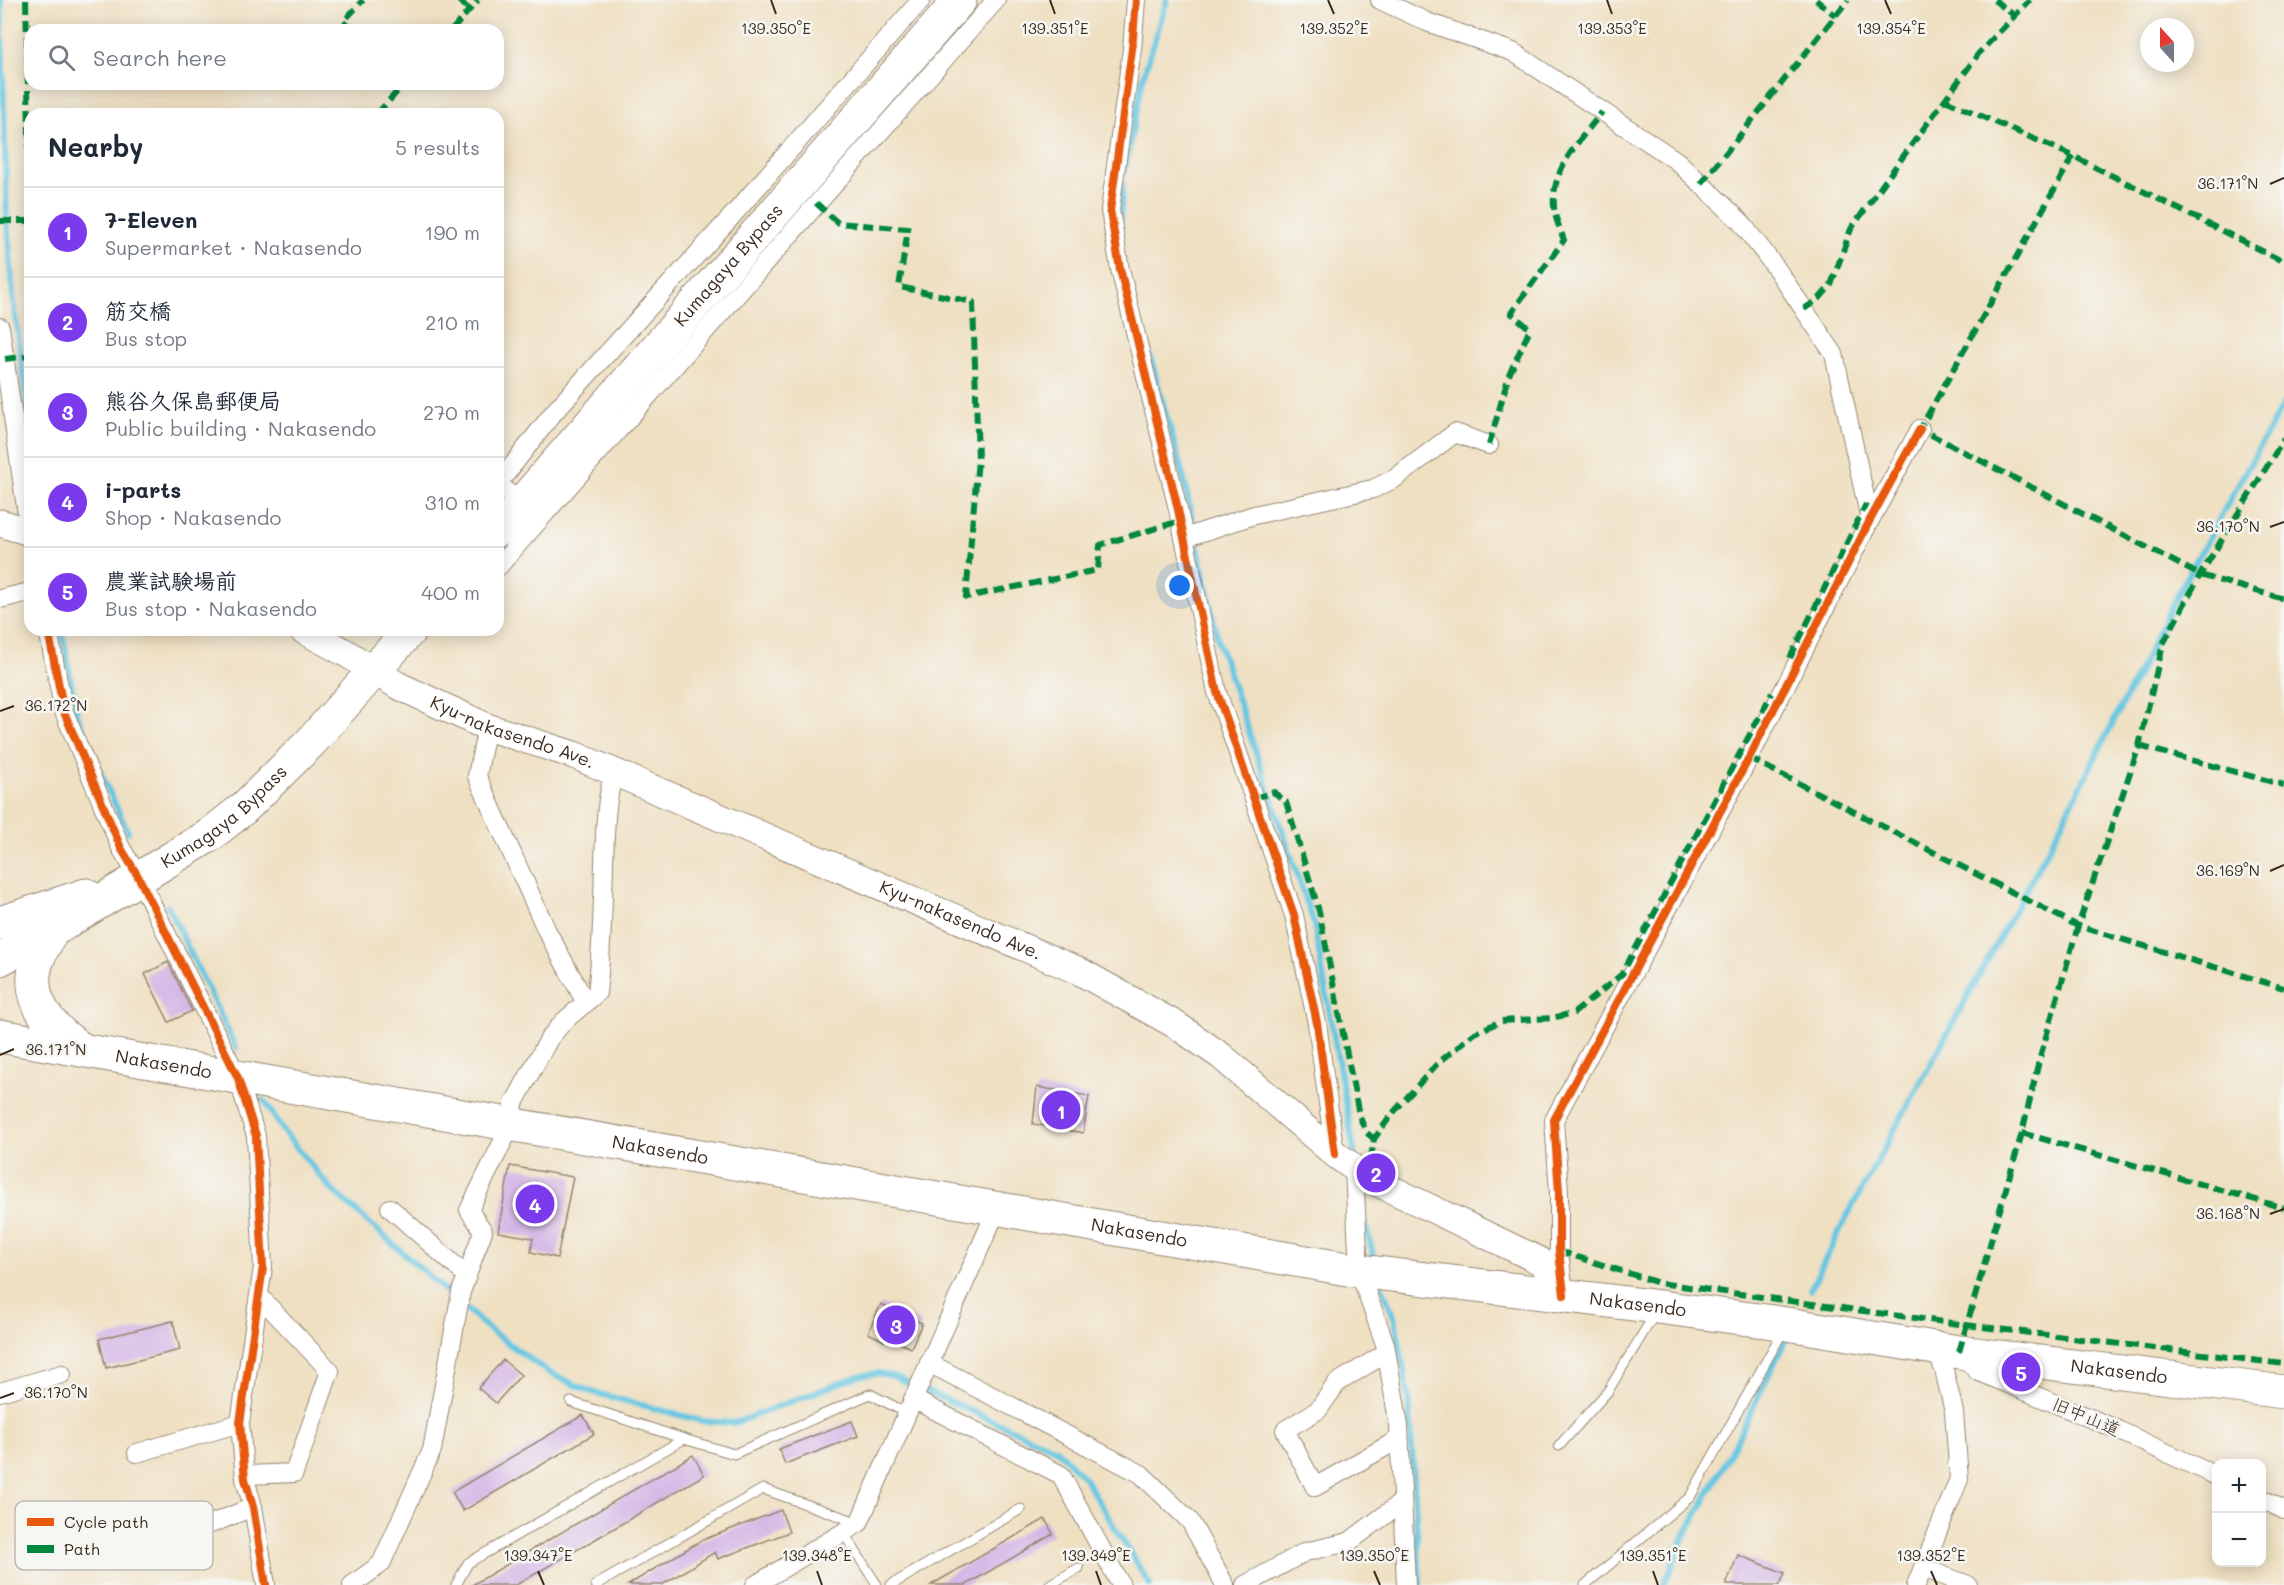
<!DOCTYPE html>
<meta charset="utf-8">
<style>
body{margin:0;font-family:Mali,"Klee One",sans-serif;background:#f2f2f3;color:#1f2937}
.controls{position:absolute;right:18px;bottom:18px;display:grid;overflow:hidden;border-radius:12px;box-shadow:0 3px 15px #0003}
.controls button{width:54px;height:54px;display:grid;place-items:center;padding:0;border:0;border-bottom:2px solid #e0e1e3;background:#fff;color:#1f2937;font:30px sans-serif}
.compass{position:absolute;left:2140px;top:18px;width:54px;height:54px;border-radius:50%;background:#fff;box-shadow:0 3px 15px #0003;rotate:339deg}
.you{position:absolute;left:1180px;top:586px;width:21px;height:21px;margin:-15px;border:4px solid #fff;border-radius:50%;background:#1a73e8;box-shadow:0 0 0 9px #1a73e833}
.badge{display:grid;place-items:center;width:39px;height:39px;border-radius:50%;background:#7c3aed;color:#fff;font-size:20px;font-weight:700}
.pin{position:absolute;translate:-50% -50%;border:3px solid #fff;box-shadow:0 2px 6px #0006}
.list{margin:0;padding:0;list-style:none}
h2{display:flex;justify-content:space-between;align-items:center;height:78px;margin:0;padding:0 24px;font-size:26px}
h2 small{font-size:20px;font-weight:400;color:#747a83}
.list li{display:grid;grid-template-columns:39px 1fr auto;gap:18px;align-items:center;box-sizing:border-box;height:90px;padding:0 24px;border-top:2px solid #e0e1e3}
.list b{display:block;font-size:22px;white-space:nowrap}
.list p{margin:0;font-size:20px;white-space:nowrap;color:#747a83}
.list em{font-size:20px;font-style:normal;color:#747a83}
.icon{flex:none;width:33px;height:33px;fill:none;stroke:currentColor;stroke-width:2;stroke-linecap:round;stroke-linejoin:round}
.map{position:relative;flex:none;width:2284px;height:1585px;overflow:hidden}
.search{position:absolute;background:#fff;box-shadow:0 3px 15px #0003;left:24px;top:24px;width:480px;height:66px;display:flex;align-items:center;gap:15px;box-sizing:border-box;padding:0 21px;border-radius:18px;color:#747a83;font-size:22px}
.panel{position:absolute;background:#fff;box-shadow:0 3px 15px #0003;left:24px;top:108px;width:480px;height:528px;border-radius:18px}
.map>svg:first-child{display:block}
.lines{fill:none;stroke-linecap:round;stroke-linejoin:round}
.stream{stroke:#64c6e2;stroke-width:6}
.building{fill:#d4b6e6}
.lane-casing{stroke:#958570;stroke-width:11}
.street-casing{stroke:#958570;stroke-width:20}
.secondary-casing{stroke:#958570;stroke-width:29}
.highway-casing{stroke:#958570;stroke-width:35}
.lane{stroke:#fff;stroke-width:9}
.street{stroke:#fff;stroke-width:18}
.secondary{stroke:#fff;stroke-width:27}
.highway{stroke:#fff;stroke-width:33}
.quiet{stroke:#00873e;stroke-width:6;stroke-dasharray:12 6;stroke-linecap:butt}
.cycleway-casing{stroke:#f6f6f2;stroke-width:11}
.cycleway{stroke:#e8590c;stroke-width:8}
.ticks{fill:none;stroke:#3b2a1e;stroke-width:2}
.labels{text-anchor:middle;stroke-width:5;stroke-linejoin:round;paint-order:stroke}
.street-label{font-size:18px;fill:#3b2a1e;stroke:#f6f6f2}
.key{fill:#f6f6f2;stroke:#beb9b2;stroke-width:1.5}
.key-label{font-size:16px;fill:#3b2a1e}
.ticks-label{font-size:15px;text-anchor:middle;fill:#3b2a1e;stroke:#f6f6f2;stroke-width:5;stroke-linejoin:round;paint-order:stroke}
</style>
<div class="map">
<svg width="2284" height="1585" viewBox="0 0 2284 1585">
<rect width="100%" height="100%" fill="#f6f6f2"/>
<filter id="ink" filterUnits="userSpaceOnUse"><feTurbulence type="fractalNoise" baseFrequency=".0167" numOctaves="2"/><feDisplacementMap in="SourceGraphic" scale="12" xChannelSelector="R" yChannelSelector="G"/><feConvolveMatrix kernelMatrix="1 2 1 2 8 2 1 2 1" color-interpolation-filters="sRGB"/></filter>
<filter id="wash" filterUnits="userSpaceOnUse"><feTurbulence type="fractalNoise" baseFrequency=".008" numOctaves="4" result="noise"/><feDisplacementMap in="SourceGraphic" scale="24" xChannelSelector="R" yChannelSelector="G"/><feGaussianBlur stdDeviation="1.35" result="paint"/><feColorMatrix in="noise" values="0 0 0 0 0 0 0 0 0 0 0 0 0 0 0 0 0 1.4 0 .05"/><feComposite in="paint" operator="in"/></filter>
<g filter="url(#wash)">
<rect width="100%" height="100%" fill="#efe0c2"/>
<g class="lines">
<!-- stream -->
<g class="stream">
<polyline points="1,0 7,217 13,295 30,430"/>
<polyline points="1124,173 1143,77 1167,0"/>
<polyline points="1120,221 1122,184"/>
<polyline points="1147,345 1183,476 1218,641 1314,924 1355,1156"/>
<polyline points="62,630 76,711 101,774 128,832"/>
<polyline points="168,906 236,1048"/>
<polyline points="264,1100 283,1131 331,1189 491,1331 548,1372 575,1385 592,1392 702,1421 735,1423 858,1376 878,1373 893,1376 1056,1449 1085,1479 1150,1585"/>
<polyline points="1365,1223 1375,1262"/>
<polyline points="1381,1284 1395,1320 1409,1400 1420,1585"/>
<polyline points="1810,1290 1844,1222 2056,835 2182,586 2284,403"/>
<polyline points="1664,1585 1683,1539 1731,1452 1786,1339"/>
</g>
</g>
<g id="blocks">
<!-- building -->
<g class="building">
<polygon points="168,962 192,1011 169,1022 145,974"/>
<polygon points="1037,1087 1089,1096 1083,1133 1033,1124"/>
<polygon points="510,1166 573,1177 557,1258 531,1252 533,1238 498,1232"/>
<polygon points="881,1304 922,1323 911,1348 886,1337 884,1341 868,1333"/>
<polygon points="173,1321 180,1350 106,1368 99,1339"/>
<polygon points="503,1360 521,1375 496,1403 478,1388"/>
<polygon points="583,1415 594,1434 463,1511 452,1492"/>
<polygon points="852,1421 858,1436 785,1464 779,1449"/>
<polygon points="693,1455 704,1475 606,1533 516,1585 472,1585"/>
<polygon points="781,1510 789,1532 718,1559 715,1552 662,1585 628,1585 700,1541"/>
<polygon points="1045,1519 1053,1534 966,1585 931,1585"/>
<polygon points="1738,1555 1785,1573 1780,1585 1726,1585"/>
</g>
</g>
</g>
<g filter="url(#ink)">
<use href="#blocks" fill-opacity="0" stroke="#958570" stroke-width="1.5"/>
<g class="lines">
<defs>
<g id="lane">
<polyline points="571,1402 684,1439"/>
<polyline points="1559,1446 1608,1391 1656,1312"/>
<polyline points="843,1532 877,1585"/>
<polyline points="456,1585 468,1563 684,1439 734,1454 870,1394 907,1413"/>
<polyline points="596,1585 763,1489 859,1523"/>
<polyline points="891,1585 1021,1509"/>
<polyline points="1049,1585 1079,1568"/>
<polyline points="1585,1585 1690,1497 1783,1331"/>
</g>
<g id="street">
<polyline points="1136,0 1132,49 1110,210 1120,269 1177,505 1217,692 1294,915 1317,1023 1335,1154"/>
<polyline points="1380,0 1427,22 1513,52 1677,161 1740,221 1776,268 1834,354 1870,520"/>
<polyline points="0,327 30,535"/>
<polyline points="521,504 498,484 554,412 732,216 921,0"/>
<polyline points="1184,538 1254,515 1373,489 1394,479 1455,433 1489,445"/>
<polyline points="498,567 996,0"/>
<polyline points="0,599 30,592"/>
<polyline points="48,630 64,712 121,848 139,878 238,1078 256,1136 263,1267 240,1423 245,1479 253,1507 266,1585"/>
<polyline points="487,727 477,776 547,931 586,1003"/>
<polyline points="1354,1169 1359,1271 1385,1344 1399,1426 1406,1585"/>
<polyline points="390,1208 467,1276"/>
<polyline points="1563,1286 1559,1251 1559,1192 1554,1120 1749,758 1870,520 1920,429"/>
<polyline points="1386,1353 1337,1383 1318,1410 1285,1430 1315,1487 1399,1439"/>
<polyline points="1960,1353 1977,1371 2109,1426 2216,1476"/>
<polyline points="929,1363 1141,1474 1190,1521 1225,1585"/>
<polyline points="0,1392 62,1374"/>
<polyline points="913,1399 1061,1475 1121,1585"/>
<polyline points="137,1453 240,1423"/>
<polyline points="245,1475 294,1473 330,1371 259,1296"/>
<polyline points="2262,1499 2284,1510"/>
<polyline points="171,1540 253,1507"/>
<polyline points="1923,1568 1968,1585"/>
<path d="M352 1585 381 1564 432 1450 461 1292 483 1231 469 1210 512 1123 514 1103 549 1039 563 1022 597 993C602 950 603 907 604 864 605 833 605 802 614 773"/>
<polyline points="755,1585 859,1523 997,1209"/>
<polyline points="1245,1585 1305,1552 1349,1542 1402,1502"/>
<polyline points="1916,1585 1959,1479 1954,1412 1944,1370 1936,1349"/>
</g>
<g id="secondary">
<polyline points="0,523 30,532"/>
<path id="s1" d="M303 630 346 653 397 685 487 727 574 755 1079 971 1176 1025 1221 1056 1335 1154 1368 1178 1540 1261 1553 1275 1564 1295"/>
</g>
<g id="highway">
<path id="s2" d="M498 530 960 0"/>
<polyline points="0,923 86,895"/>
<path d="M52 931C45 945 35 959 34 975 31 1009 57 1033 83 1050"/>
<path id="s3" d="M0 959 52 931 210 835 244 808 310 743 410 630"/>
<path id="s4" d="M0 1036 1359 1271 1659 1307 1787 1324 1959 1352 2284 1392"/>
</g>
</defs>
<!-- lane casing -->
<use href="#lane" class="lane-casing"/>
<!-- street casing -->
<use href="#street" class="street-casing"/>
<!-- secondary casing -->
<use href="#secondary" class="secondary-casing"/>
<!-- highway casing -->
<use href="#highway" class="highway-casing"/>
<!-- lane -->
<use href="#lane" class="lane"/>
<!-- street -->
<use href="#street" class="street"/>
<!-- secondary -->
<use href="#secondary" class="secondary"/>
<!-- highway -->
<use href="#highway" class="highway"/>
<!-- quiet -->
<g class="quiet">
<polyline points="26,0 30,176"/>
<polyline points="458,0 470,10"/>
<polyline points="1816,0 1836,16"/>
<polyline points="1994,0 2015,16"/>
<polyline points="352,30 343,22 363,0"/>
<polyline points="452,30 478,0"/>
<polyline points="1945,100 2073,156 2284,262"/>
<polyline points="377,114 404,84"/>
<polyline points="2073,156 1920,429 2200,575 2284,599"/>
<polyline points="1701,184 1848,0"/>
<polyline points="816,203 838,223 908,229 899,287 973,302 978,459 966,597 1098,570 1100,545 1180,521"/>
<polyline points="0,221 30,221"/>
<polyline points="1804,309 1819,299 1831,285 1851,229 1888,177 1979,53 2030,0"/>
<polyline points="5,359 30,356"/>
<path d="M1489 445 1509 375 1530 329 1511 313 1564 240C1561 232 1557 222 1555 214 1547 172 1579 142 1602 112"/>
<polyline points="1790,658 1866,504"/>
<polyline points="2139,746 2284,785"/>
<polyline points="1749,758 2078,926 2284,988"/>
<polyline points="1254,798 1274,792 1286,802 1319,911 1359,1115 1366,1132 1374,1139"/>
<polyline points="2022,1133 2284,1208"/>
<polyline points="1368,1178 1374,1139 1393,1113 1437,1064 1475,1033 1501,1021 1552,1018 1574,1013 1622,974 1772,693"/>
<polyline points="1559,1251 1659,1283 1966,1325 2284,1364"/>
<polyline points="1959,1352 2022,1133 2039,1061 2078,926 2139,746 2163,644 2200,575 2284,439"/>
</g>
<defs>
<g id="cycleway">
<polyline points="1136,0 1132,49 1110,210 1120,269 1177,505 1217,692 1294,915 1317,1023 1335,1154"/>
<polyline points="48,630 64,712 121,848 139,878 238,1078 256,1136 263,1267 240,1423 245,1479 253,1507 266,1585"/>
<polyline points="1564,1295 1559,1251 1559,1192 1554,1120 1749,758 1870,520 1920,429"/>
</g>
</defs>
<!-- cycleway casing -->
<use href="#cycleway" class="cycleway-casing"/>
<!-- cycleway -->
<use href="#cycleway" class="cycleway"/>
</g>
</g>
<!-- ticks -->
<path class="ticks" d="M771 0 776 14M1050 0 1055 14M1328 0 1334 14M1607 0 1612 14M1885 0 1891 14M2270 184 2284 178M2270 527 2284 522M0 711 14 706M2270 871 2284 865M0 1055 14 1049M2270 1214 2284 1209M0 1398 14 1393M538 1571 544 1585M817 1571 822 1585M1096 1571 1101 1585M1374 1571 1380 1585M1653 1571 1658 1585M1931 1571 1937 1585"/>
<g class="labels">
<!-- street labels -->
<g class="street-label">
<text dy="6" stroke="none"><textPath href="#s2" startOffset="351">Kumagaya Bypass</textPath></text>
<text dy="6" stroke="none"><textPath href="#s1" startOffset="234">Kyu-nakasendo Ave.</textPath></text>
<text dy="6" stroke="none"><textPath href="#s3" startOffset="266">Kumagaya Bypass</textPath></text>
<text dy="6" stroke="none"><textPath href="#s1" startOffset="720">Kyu-nakasendo Ave.</textPath></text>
<text dy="6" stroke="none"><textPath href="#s4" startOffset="166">Nakasendo</textPath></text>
<text dy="6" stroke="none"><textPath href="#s4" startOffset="670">Nakasendo</textPath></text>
<text dy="6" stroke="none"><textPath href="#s4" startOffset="1156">Nakasendo</textPath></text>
<text dy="6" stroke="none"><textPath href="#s4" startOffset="1660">Nakasendo</textPath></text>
<text dy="6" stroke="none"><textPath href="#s4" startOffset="2146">Nakasendo</textPath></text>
<text transform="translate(2086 1417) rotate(23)" y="6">旧中山道</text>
</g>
</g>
<!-- legend -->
<rect x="15" y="1501" width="198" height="69" rx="9" class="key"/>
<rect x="27" y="1518" width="27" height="8" fill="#e8590c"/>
<rect x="27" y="1545" width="27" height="8" fill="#00873e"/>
<g class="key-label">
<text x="64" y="1528">Cycle path</text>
<text x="64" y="1555">Path</text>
</g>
<g class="ticks-label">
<text x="1891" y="34">139.354°E</text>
<text x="776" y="34">139.350°E</text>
<text x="1055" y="34">139.351°E</text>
<text x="1334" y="34">139.352°E</text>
<text x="1612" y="34">139.353°E</text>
<text x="2228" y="189">36.171°N</text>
<text x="2228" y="532">36.170°N</text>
<text x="56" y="711">36.172°N</text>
<text x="2228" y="876">36.169°N</text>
<text x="56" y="1055">36.171°N</text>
<text x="2228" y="1219">36.168°N</text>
<text x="56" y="1398">36.170°N</text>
<text x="538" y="1561">139.347°E</text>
<text x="817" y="1561">139.348°E</text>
<text x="1096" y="1561">139.349°E</text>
<text x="1374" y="1561">139.350°E</text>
<text x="1653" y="1561">139.351°E</text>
<text x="1931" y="1561">139.352°E</text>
</g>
</svg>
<div class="controls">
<button>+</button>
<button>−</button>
</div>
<svg class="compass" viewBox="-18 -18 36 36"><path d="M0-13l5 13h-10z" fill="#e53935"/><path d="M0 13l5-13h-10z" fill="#747a83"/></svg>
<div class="you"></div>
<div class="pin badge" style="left:1061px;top:1110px">1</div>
<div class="pin badge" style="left:1376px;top:1173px">2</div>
<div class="pin badge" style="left:896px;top:1325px">3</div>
<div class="pin badge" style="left:535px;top:1204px">4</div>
<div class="pin badge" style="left:2021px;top:1372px">5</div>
<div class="search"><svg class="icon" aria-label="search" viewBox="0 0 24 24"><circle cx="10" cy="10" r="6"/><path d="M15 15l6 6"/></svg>Search here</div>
<section class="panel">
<h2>Nearby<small>5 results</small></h2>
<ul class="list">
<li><span class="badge">1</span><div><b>7-Eleven</b><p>Supermarket · Nakasendo</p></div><em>190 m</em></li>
<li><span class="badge">2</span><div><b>筋交橋</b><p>Bus stop</p></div><em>210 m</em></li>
<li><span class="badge">3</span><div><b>熊谷久保島郵便局</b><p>Public building · Nakasendo</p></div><em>270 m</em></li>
<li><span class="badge">4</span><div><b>i-parts</b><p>Shop · Nakasendo</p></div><em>310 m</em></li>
<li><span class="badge">5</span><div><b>農業試験場前</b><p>Bus stop · Nakasendo</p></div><em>400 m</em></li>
</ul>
</section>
</div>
